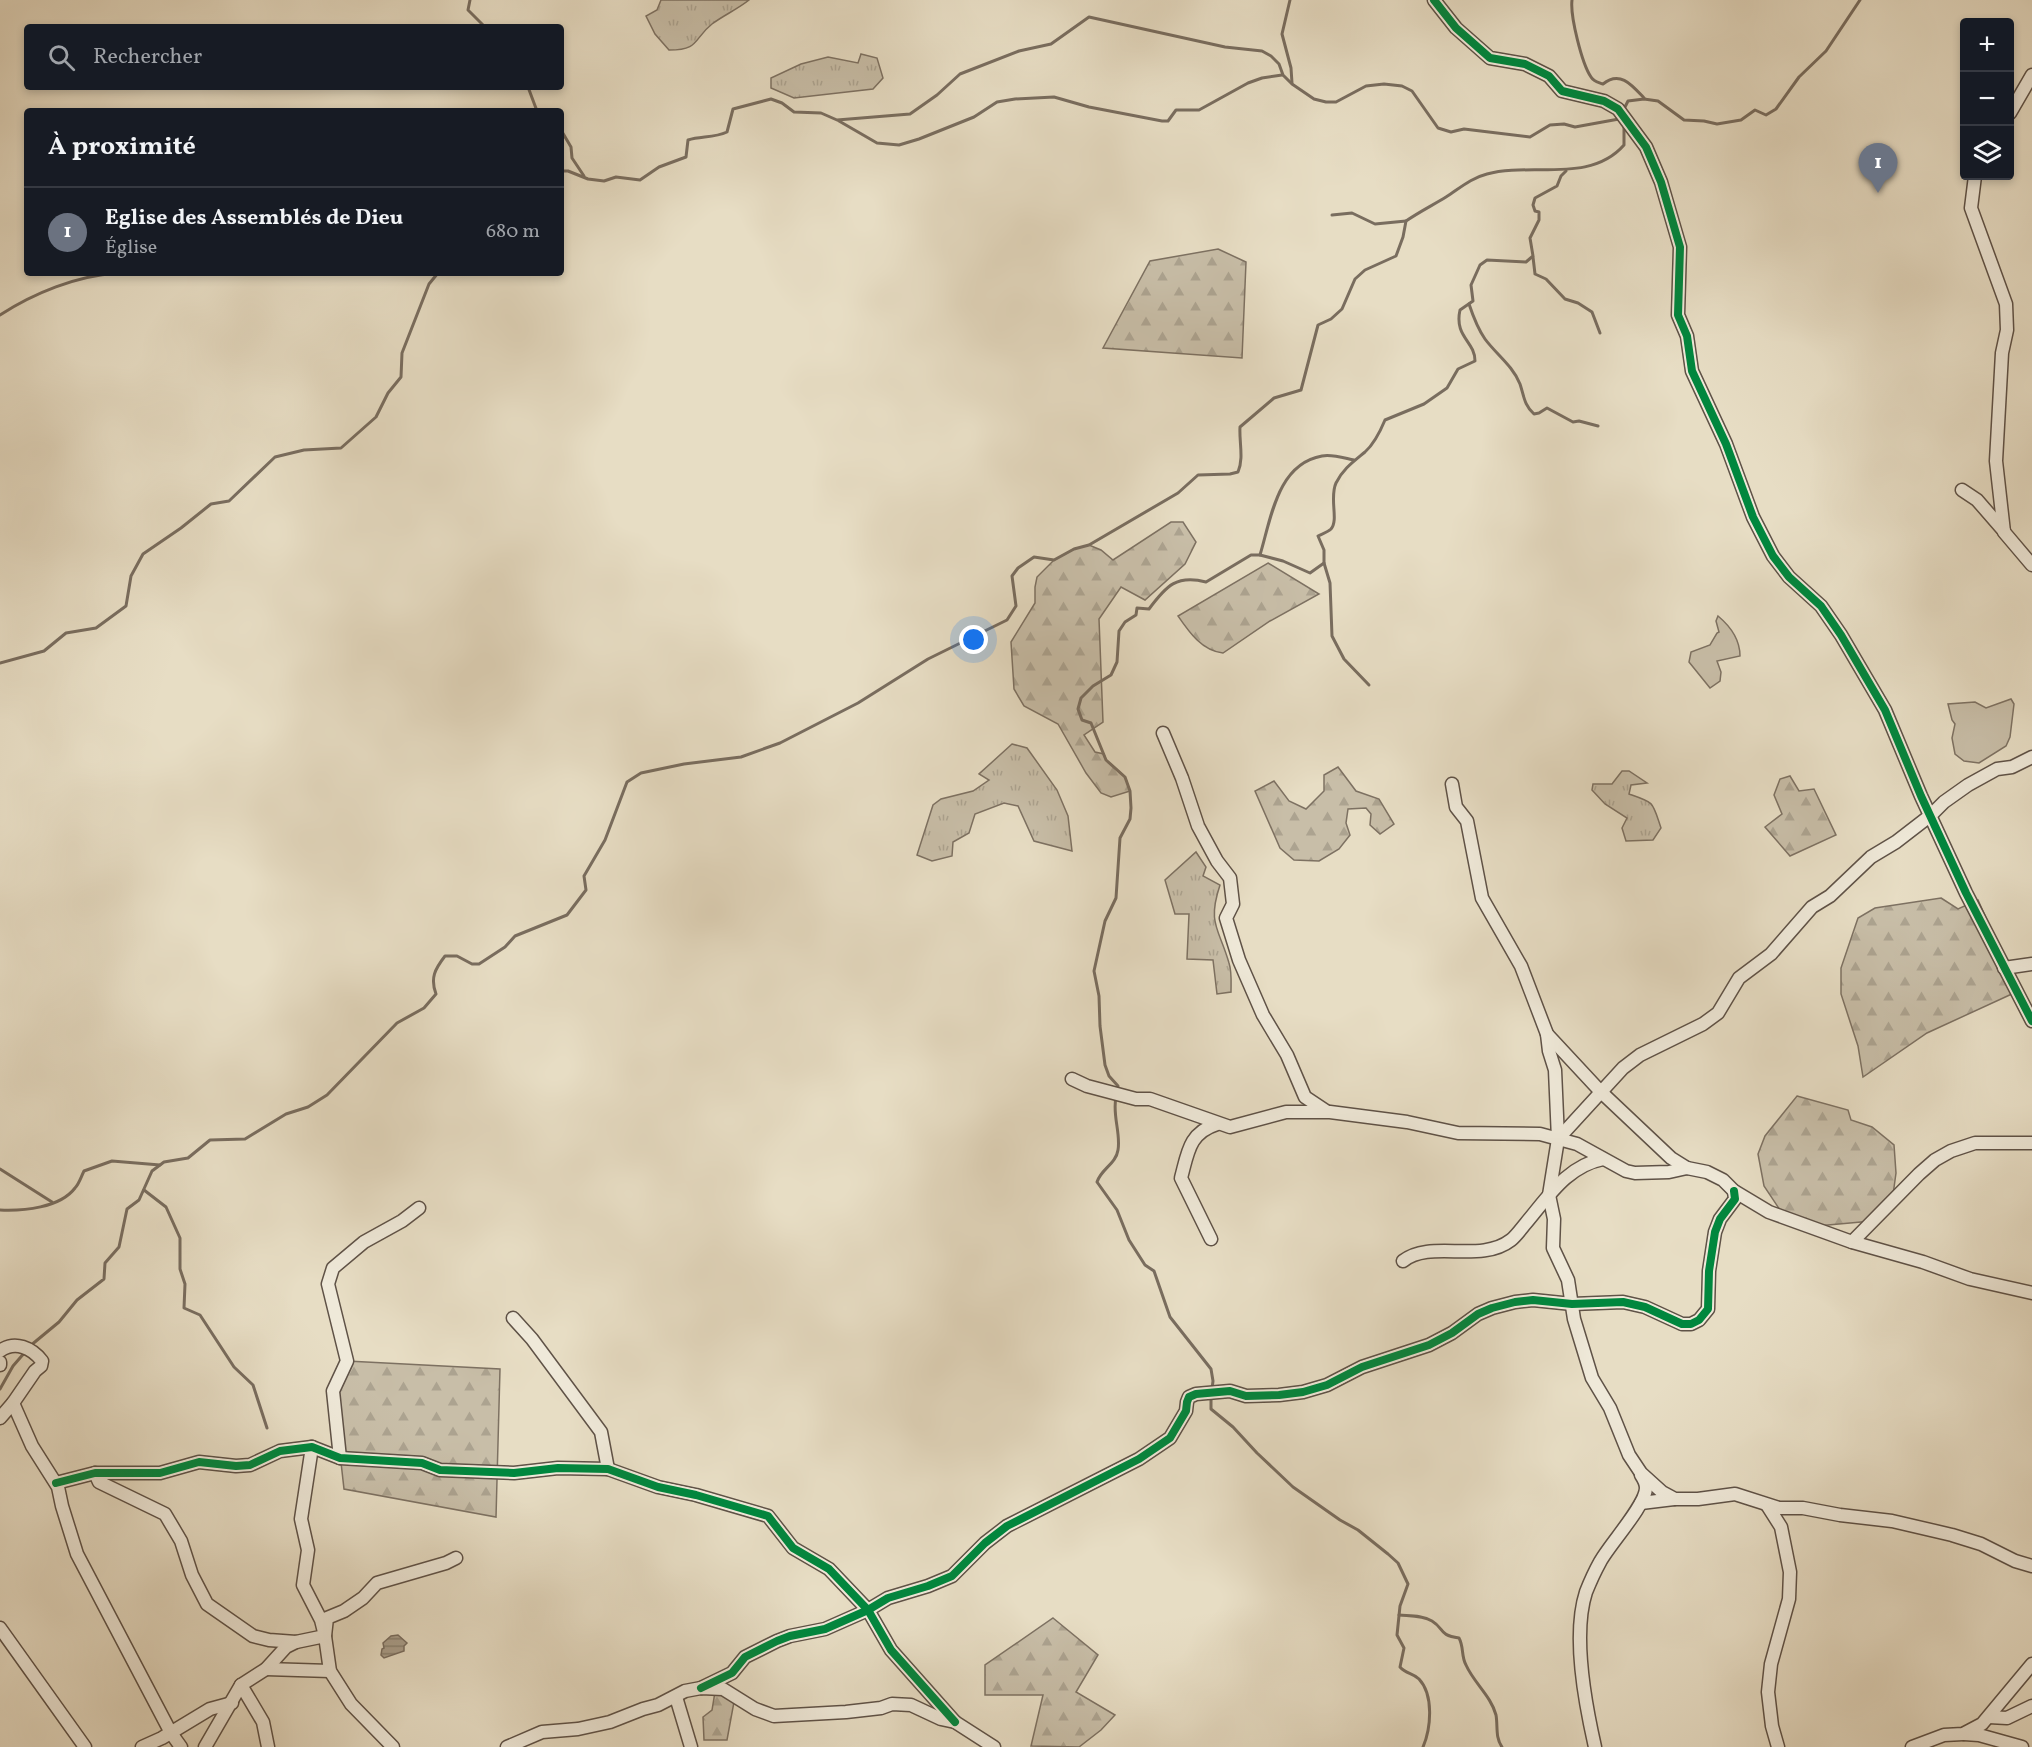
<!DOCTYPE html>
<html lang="fr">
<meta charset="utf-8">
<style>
body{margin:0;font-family:Vollkorn,serif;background:#20242c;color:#f1f3f6}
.controls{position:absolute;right:18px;top:18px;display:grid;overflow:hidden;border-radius:6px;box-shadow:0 3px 9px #0003}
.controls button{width:54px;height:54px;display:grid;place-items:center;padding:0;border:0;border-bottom:2px solid #363941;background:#171b24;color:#f1f3f6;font:30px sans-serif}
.you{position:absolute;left:974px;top:640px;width:21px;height:21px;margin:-15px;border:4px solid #fff;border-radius:50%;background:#1a73e8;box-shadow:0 0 0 9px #1a73e833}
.badge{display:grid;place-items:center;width:39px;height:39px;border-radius:50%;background:#c59692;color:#fff;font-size:20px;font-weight:700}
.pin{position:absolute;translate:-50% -50px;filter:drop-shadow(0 2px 3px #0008)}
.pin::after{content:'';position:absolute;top:32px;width:21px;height:18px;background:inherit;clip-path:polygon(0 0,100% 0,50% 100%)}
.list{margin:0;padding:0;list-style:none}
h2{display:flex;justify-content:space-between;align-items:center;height:78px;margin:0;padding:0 24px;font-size:26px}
h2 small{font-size:20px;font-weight:400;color:#9ea1a6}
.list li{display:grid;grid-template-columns:39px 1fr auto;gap:18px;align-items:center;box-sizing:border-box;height:90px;padding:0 24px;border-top:2px solid #363941}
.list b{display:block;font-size:22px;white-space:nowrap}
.list p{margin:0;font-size:20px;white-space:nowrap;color:#9ea1a6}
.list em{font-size:20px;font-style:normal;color:#9ea1a6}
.icon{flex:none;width:33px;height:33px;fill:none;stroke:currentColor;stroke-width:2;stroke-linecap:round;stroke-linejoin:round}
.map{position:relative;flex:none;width:2032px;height:1747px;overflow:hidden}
.search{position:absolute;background:#171b24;box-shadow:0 3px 9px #0003;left:24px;top:24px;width:540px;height:66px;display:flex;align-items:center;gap:15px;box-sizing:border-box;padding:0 21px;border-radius:6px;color:#9ea1a6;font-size:22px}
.panel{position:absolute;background:#171b24;box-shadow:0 3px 9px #0003;left:24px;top:108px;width:540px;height:168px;border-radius:6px}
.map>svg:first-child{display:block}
.grass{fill:url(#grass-tufts);stroke:#7d7162;stroke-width:1.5}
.forest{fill:url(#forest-firs);stroke:#7d7162;stroke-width:1.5}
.park{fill:#c8bea8;stroke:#7d7162;stroke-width:1.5}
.water{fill:url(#water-rules);stroke:#796d5f;stroke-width:1.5}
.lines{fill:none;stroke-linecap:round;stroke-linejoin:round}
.stream{stroke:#796d5f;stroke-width:3}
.street-casing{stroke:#5f5247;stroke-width:15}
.street{stroke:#efe9d9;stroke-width:12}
.cycleway-casing{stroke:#efe9d9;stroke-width:11}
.cycleway{stroke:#00873e;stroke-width:8}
</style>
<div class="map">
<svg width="2032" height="1747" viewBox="0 0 2032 1747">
<defs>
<pattern id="grass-tufts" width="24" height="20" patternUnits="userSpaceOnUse" patternTransform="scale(1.5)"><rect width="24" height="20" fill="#c8bea8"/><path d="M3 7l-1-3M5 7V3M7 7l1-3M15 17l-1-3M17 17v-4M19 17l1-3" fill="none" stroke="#aca390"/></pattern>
<pattern id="forest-firs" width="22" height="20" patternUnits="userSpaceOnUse" patternTransform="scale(1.5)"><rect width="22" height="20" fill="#c8bea8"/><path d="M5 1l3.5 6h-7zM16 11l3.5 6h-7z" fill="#aca390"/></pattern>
<pattern id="water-rules" width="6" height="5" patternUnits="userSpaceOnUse" patternTransform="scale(1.5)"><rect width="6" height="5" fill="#a99e8b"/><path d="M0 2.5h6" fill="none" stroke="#8a8171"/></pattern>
</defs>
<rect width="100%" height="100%" fill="#e7ddc4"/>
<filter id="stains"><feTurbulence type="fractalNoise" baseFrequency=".00333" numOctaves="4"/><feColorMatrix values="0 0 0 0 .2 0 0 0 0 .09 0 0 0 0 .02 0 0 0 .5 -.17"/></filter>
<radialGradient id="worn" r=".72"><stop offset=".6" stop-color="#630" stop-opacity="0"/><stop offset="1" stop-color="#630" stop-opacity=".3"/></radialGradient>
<!-- grass -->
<g class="grass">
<path d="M661 0H749C738 9 724 15 712 24 693 39 700 50 669 50L655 34 646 16 657 10Z"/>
<polygon points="861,54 877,58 883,78 873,89 794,98 771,88 771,78 801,64 828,57 858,63"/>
<polygon points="1012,744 1027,748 1057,790 1068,816 1072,851 1034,841 1018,806 1004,803 975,814 969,833 953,842 952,856 932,861 917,855 933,805 941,799 973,791 989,780 979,774"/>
<path d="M1622 771H1629L1647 783 1631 785 1629 794C1655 803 1652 801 1661 828L1653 840 1626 841 1622 828 1627 818 1605 804 1592 790 1593 784H1612Z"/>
<path d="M1196 852 1206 867 1203 876 1220 885C1207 924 1219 928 1229 963 1232 972 1231 983 1231 992L1217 994 1213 960 1187 959 1189 914H1175L1165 880Z"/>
</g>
<!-- forest -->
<g class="forest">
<polygon points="1218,249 1246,262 1242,358 1103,348 1150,261"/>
<polygon points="1171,522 1183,522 1196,542 1185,564 1145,600 1121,587 1099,619 1103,722 1084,735 1095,752 1104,754 1106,760 1125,777 1130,791 1111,797 1101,793 1086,773 1058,724 1024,706 1014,689 1011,642 1035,603 1035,587 1037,577 1054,560 1074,549 1089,545 1101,550 1113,560"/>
<path d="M1268 563 1319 594 1270 621 1223 653C1202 651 1189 632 1178 616Z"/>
<polygon points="1338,767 1356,791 1379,799 1394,824 1380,834 1370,825 1371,814 1366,808 1348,809 1346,823 1350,835 1339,849 1319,861 1294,860 1280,848 1255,791 1274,781 1289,801 1306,809 1324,791 1324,775"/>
<polygon points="1790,776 1799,791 1814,789 1836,835 1790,856 1765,827 1782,814 1774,795 1780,779"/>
<polygon points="1941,898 1958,909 1978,900 2007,965 2014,993 1927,1033 1863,1077 1858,1046 1841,994 1841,968 1858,918 1875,908"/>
<polygon points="1797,1096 1848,1110 1851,1120 1872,1127 1894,1145 1896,1173 1892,1202 1872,1221 1817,1226 1782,1213 1764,1186 1758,1154 1765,1136"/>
<polygon points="347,1361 500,1369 496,1517 344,1489 333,1391"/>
<polygon points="1053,1618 1098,1655 1076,1692 1115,1715 1101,1730 1079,1747 1031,1746 1043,1695 985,1695 985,1665"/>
<polygon points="715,1692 734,1702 727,1740 704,1740 703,1717 712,1710"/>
</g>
<!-- park -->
<g class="park">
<path d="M1718 616C1730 626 1740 640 1740 656L1717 661 1721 672 1720 681 1710 688 1689 662 1691 652 1710 645 1717 633 1719 632 1716 621Z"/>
<polygon points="2011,699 2014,704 2010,737 2006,746 1979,763 1964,761 1955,754 1952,738 1955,724 1952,720 1948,704 1975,702 1986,708"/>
</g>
<!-- water -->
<polygon class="water" points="398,1635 407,1643 404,1646 404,1651 384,1658 381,1655 382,1649 384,1648 383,1643 391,1636"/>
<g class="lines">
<!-- stream -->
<g class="stream">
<polyline points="470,0 468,10 485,27"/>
<polyline points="1290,0 1282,34 1291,68 1292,83"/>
<path d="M1572 0C1570 16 1582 64 1591 77 1594 82 1598 82 1603 84 1620 70 1632 85 1644 98"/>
<polyline points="528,87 537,111"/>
<polyline points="1623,111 1628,101 1644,99 1658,101 1684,120 1704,121 1717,124 1741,120 1755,110 1766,115 1776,109 1799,77 1826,51 1860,0"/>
<polyline points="839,121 877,143 899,145 919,139 974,117 997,102 1015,99 1054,97 1089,107 1162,121 1168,121 1176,110 1199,110 1248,83 1262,78 1282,75"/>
<polyline points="561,130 571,147 572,158 584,176"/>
<path d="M561 171H568L588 179 604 181 616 177 640 180 659 167 686 157 688 140C701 136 714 138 727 132L733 109 771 99 782 103 794 112 821 113 837 120 910 114 937 95 960 74 1019 51 1051 44 1089 17 1225 47 1262 51 1271 56 1279 64 1283 75 1292 84 1314 99 1326 102H1336L1366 86 1384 84 1402 86 1412 91 1438 128 1451 132 1464 129 1530 137 1550 125 1564 124 1575 127 1619 119"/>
<polyline points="1332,215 1352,213 1375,224 1406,221"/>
<polyline points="1533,257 1535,274 1546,279 1565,299 1578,303 1592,312 1600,333"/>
<path d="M1469 304C1473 316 1478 329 1485 339 1496 354 1513 366 1520 384 1524 396 1524 405 1534 414L1539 413 1547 408 1573 422 1579 421 1598 426"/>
<path d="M0 315C34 293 76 276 117 273"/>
<path d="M1260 555C1271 519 1277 464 1322 456 1332 454 1344 458 1354 460"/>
<polyline points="1324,563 1330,583 1332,636 1344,659 1369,685"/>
<polyline points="0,663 44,651 66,633 96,628 126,606 131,576 143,554 181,528 211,504 229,501 275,457 304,450 341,448 376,417 388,393 401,377 402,353 429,284 438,273"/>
<path d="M1117 1091 1118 1086 1109 1076 1105 1065 1100 1026 1099 996 1094 971 1105 921 1116 898 1120 838 1130 819 1131 808 1130 791 1125 777 1106 760 1091 723 1082 720 1078 709 1081 698 1093 686 1111 675 1117 662 1119 631 1125 622 1136 615 1137 608 1149 609C1166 586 1177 574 1206 582L1251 555H1260L1283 561 1310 573 1324 563V550L1318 536C1322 534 1328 532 1331 529 1339 520 1329 498 1336 483 1343 469 1353 462 1365 452 1374 444 1380 432 1385 420L1424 404 1447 388 1458 369 1475 361C1475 341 1454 337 1460 310L1473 301 1471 285 1480 265 1487 260 1526 262 1533 256 1530 238 1539 220V212L1535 211 1533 205 1535 198 1557 186 1561 176 1566 171"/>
<path d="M1116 1097C1112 1115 1121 1133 1118 1150 1116 1164 1101 1169 1097 1182L1117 1210 1129 1240 1145 1265 1154 1271 1170 1317 1211 1369 1213 1381 1212 1389"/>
<polyline points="0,1169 52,1202"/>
<polyline points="144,1190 166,1207 180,1238 180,1269 185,1284 184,1308 200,1315 234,1367 253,1385 267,1428"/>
<path d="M0 1210C23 1211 60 1208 75 1188 79 1184 81 1177 84 1171L112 1161 160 1165"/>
<path d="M30 1346 59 1322 77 1300 104 1279 105 1263 119 1247 127 1209 139 1200 152 1171 164 1162 188 1158 210 1140 245 1139 286 1114 308 1107 327 1095 397 1023 424 1008 436 994C430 978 435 969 445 956H457L472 964H479L505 947 515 936 567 915 586 890 584 876 605 840 627 782 641 773 684 764 741 757 780 743 858 703 928 659 1007 620 1016 606 1012 576 1018 568 1034 557 1054 560 1074 549 1089 545 1178 493 1198 475 1230 474 1238 472C1244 458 1239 442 1240 427L1274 398 1301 390 1318 325 1331 319 1342 309 1355 279 1365 270 1396 256 1403 237 1406 221C1419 212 1433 205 1446 197 1460 188 1471 178 1487 174 1531 162 1590 184 1624 145V126"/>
<polyline points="0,1389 13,1366 26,1351"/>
<path d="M1211 1396V1409L1233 1427 1257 1453 1293 1487 1340 1520 1358 1530 1388 1554 1398 1563 1408 1584 1400 1606 1397 1635 1404 1648 1400 1667C1406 1674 1413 1673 1419 1679 1434 1695 1431 1728 1423 1747"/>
<path d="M1399 1615C1410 1616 1422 1615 1432 1621 1445 1629 1438 1635 1459 1638 1464 1647 1461 1656 1466 1665 1474 1683 1491 1696 1496 1715 1498 1726 1495 1737 1502 1747"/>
</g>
<defs>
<g id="street">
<polyline points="1434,0 1456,28 1490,58 1525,64 1549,76 1562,91 1604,101 1618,109 1646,147 1661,182 1680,247 1678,315 1687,336 1692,371 1726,444 1753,517 1773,556 1789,577 1821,606 1841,635 1885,710 1921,796 1966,893 2032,1021"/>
<polyline points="2010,113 2032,75"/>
<polyline points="1975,176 1971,208 2006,304 2007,330 2002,353 1996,461 2004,532 2032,565"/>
<polyline points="1962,490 1977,500 2004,531"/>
<polyline points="1163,733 1182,778 1198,826 1217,861 1230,878 1233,904 1226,918 1239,960 1263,1015 1287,1055 1305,1097 1326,1111"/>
<polyline points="1452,784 1456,807 1467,821 1482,898 1521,966 1547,1034 1600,1091 1671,1158 1687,1168"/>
<polyline points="2004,968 2032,964"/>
<polyline points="1547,1034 1549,1051 1555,1070 1558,1139 1549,1195 1554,1219 1553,1248 1568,1280 1574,1319 1592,1378 1610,1408 1629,1455 1641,1473 1662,1492 1675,1499 1698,1499 1735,1494 1779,1508 1803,1508 1840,1515 1892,1521 1952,1535 1981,1544 2015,1561 2032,1566"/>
<polyline points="1072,1079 1087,1086 1136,1099 1150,1099 1230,1127 1286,1112 1330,1112 1407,1122 1458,1133 1540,1134 1577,1144 1626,1171 1635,1173 1669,1172 1687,1168 1707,1172 1723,1180 1734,1191 1769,1212 1852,1242 1923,1262 1970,1279 2032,1293"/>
<polyline points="1558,1139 1623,1068 1640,1055 1703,1024 1718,1013 1739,978 1771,954 1812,907 1830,896 1871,857 1896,842 1931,815 1944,802 1968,785 1997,769 2012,767 2032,757"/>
<path d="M1211 1239 1181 1178C1188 1152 1189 1133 1217 1124"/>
<polyline points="1852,1242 1919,1174 1935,1160 1951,1151 1975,1143 2032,1143"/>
<path d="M1403 1261C1431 1239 1480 1264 1511 1240 1516 1236 1521 1229 1526 1223 1548 1197 1567 1166 1603 1159"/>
<polyline points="513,1318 532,1339 601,1432 608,1469"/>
<path d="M0 1351C15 1340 32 1348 42 1361L41 1366 35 1371 13 1403 32 1446 58 1487 62 1506 77 1554 171 1733 181 1747"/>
<polyline points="0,1362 0,1365"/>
<polyline points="0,1418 13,1403"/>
<polyline points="312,1447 301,1519 308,1550 303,1585 321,1620 325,1636 330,1671 351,1704 393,1747"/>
<polyline points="340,1458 333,1391 347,1361 328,1284 333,1268 364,1242 402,1221 419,1208"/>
<polyline points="95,1473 99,1482 165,1514 181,1541 192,1575 207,1604 253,1636 269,1640 296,1642"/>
<polyline points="56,1483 95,1473 160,1473 199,1462 236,1466 250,1465 280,1451 312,1447 340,1458 422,1463 440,1470 514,1473 558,1468 608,1469 658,1487 696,1495 768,1516 793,1548 829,1569 868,1610 891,1650 955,1722"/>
<polyline points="1641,1503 1674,1499"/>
<polyline points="1767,1505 1781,1527 1790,1572 1789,1599 1771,1664 1768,1692 1772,1726 1778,1747"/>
<polyline points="0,1628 85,1747"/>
<polyline points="266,1669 330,1671"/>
<polyline points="241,1685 263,1722 268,1747"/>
<polyline points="701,1688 732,1673 745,1657 777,1641 790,1636 825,1629 868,1610 888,1598 928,1586 952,1576 985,1543 1007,1526 1139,1459 1170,1438 1186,1411 1187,1402 1189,1397 1196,1394 1230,1391 1246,1396 1279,1395 1303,1392 1327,1385 1362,1367 1429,1345 1452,1333 1478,1314 1492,1308 1515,1302 1533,1300 1572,1304 1623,1302 1645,1307 1682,1324 1691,1324 1699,1320 1708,1309 1709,1271 1715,1232 1720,1219 1735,1199 1734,1191"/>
<polyline points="676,1697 691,1747"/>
<polyline points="1989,1717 2007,1718 2032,1706"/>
<polyline points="1964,1734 1979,1735 2022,1747"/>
<polyline points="142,1747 162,1738 210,1709 232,1703"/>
<polyline points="205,1747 241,1685 266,1669 286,1647 296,1642 325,1636 327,1618 344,1611 363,1598 377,1583 446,1563 456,1558"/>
<polyline points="507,1747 542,1732 578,1729 610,1722 643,1709 658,1705 685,1691 701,1688 723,1689 755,1709 774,1716 846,1712 881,1708 892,1704 911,1705 941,1719 955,1722 994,1747"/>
<path d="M1595 1747C1585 1703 1572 1635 1586 1592 1590 1582 1595 1571 1600 1562 1609 1545 1646 1505 1646 1488 1646 1484 1643 1478 1641 1475"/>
<polyline points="1912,1747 1944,1735 1963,1734 1982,1724 2032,1664"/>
</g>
</defs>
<!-- street casing -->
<use href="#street" class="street-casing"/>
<!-- street -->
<use href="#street" class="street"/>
<defs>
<g id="cycleway">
<polyline points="1434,0 1456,28 1490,58 1525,64 1549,76 1562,91 1604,101 1618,109 1646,147 1661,182 1680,247 1678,315 1687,336 1692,371 1726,444 1753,517 1773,556 1789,577 1821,606 1841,635 1885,710 1921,796 1966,893 2032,1021"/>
<polyline points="56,1483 95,1473 160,1473 199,1462 236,1466 250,1465 280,1451 312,1447 340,1458 422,1463 440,1470 514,1473 558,1468 608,1469 658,1487 696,1495 768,1516 793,1548 829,1569 868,1610 891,1650 955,1722"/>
<polyline points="701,1688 732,1673 745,1657 777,1641 790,1636 825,1629 868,1610 888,1598 928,1586 952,1576 985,1543 1007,1526 1139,1459 1170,1438 1186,1411 1187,1402 1189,1397 1196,1394 1230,1391 1246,1396 1279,1395 1303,1392 1327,1385 1362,1367 1429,1345 1452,1333 1478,1314 1492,1308 1515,1302 1533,1300 1572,1304 1623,1302 1645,1307 1682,1324 1691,1324 1699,1320 1708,1309 1709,1271 1715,1232 1720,1219 1735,1199 1734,1191"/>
</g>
</defs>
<!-- cycleway casing -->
<use href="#cycleway" class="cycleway-casing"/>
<!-- cycleway -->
<use href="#cycleway" class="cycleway"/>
</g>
<rect width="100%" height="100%" filter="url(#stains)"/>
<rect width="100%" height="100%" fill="url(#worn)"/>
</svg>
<div class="controls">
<button>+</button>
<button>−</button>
<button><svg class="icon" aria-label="layers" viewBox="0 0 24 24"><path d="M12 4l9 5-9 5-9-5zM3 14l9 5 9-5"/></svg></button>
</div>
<div class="you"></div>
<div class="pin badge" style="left:1878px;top:193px;background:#6b7280">1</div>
<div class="search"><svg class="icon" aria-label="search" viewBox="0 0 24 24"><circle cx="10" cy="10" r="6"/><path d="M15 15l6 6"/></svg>Rechercher</div>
<section class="panel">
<h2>À proximité<small></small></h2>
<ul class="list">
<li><span class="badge" style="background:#6b7280">1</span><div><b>Eglise des Assemblés de Dieu</b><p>Église</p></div><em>680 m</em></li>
</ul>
</section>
</div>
